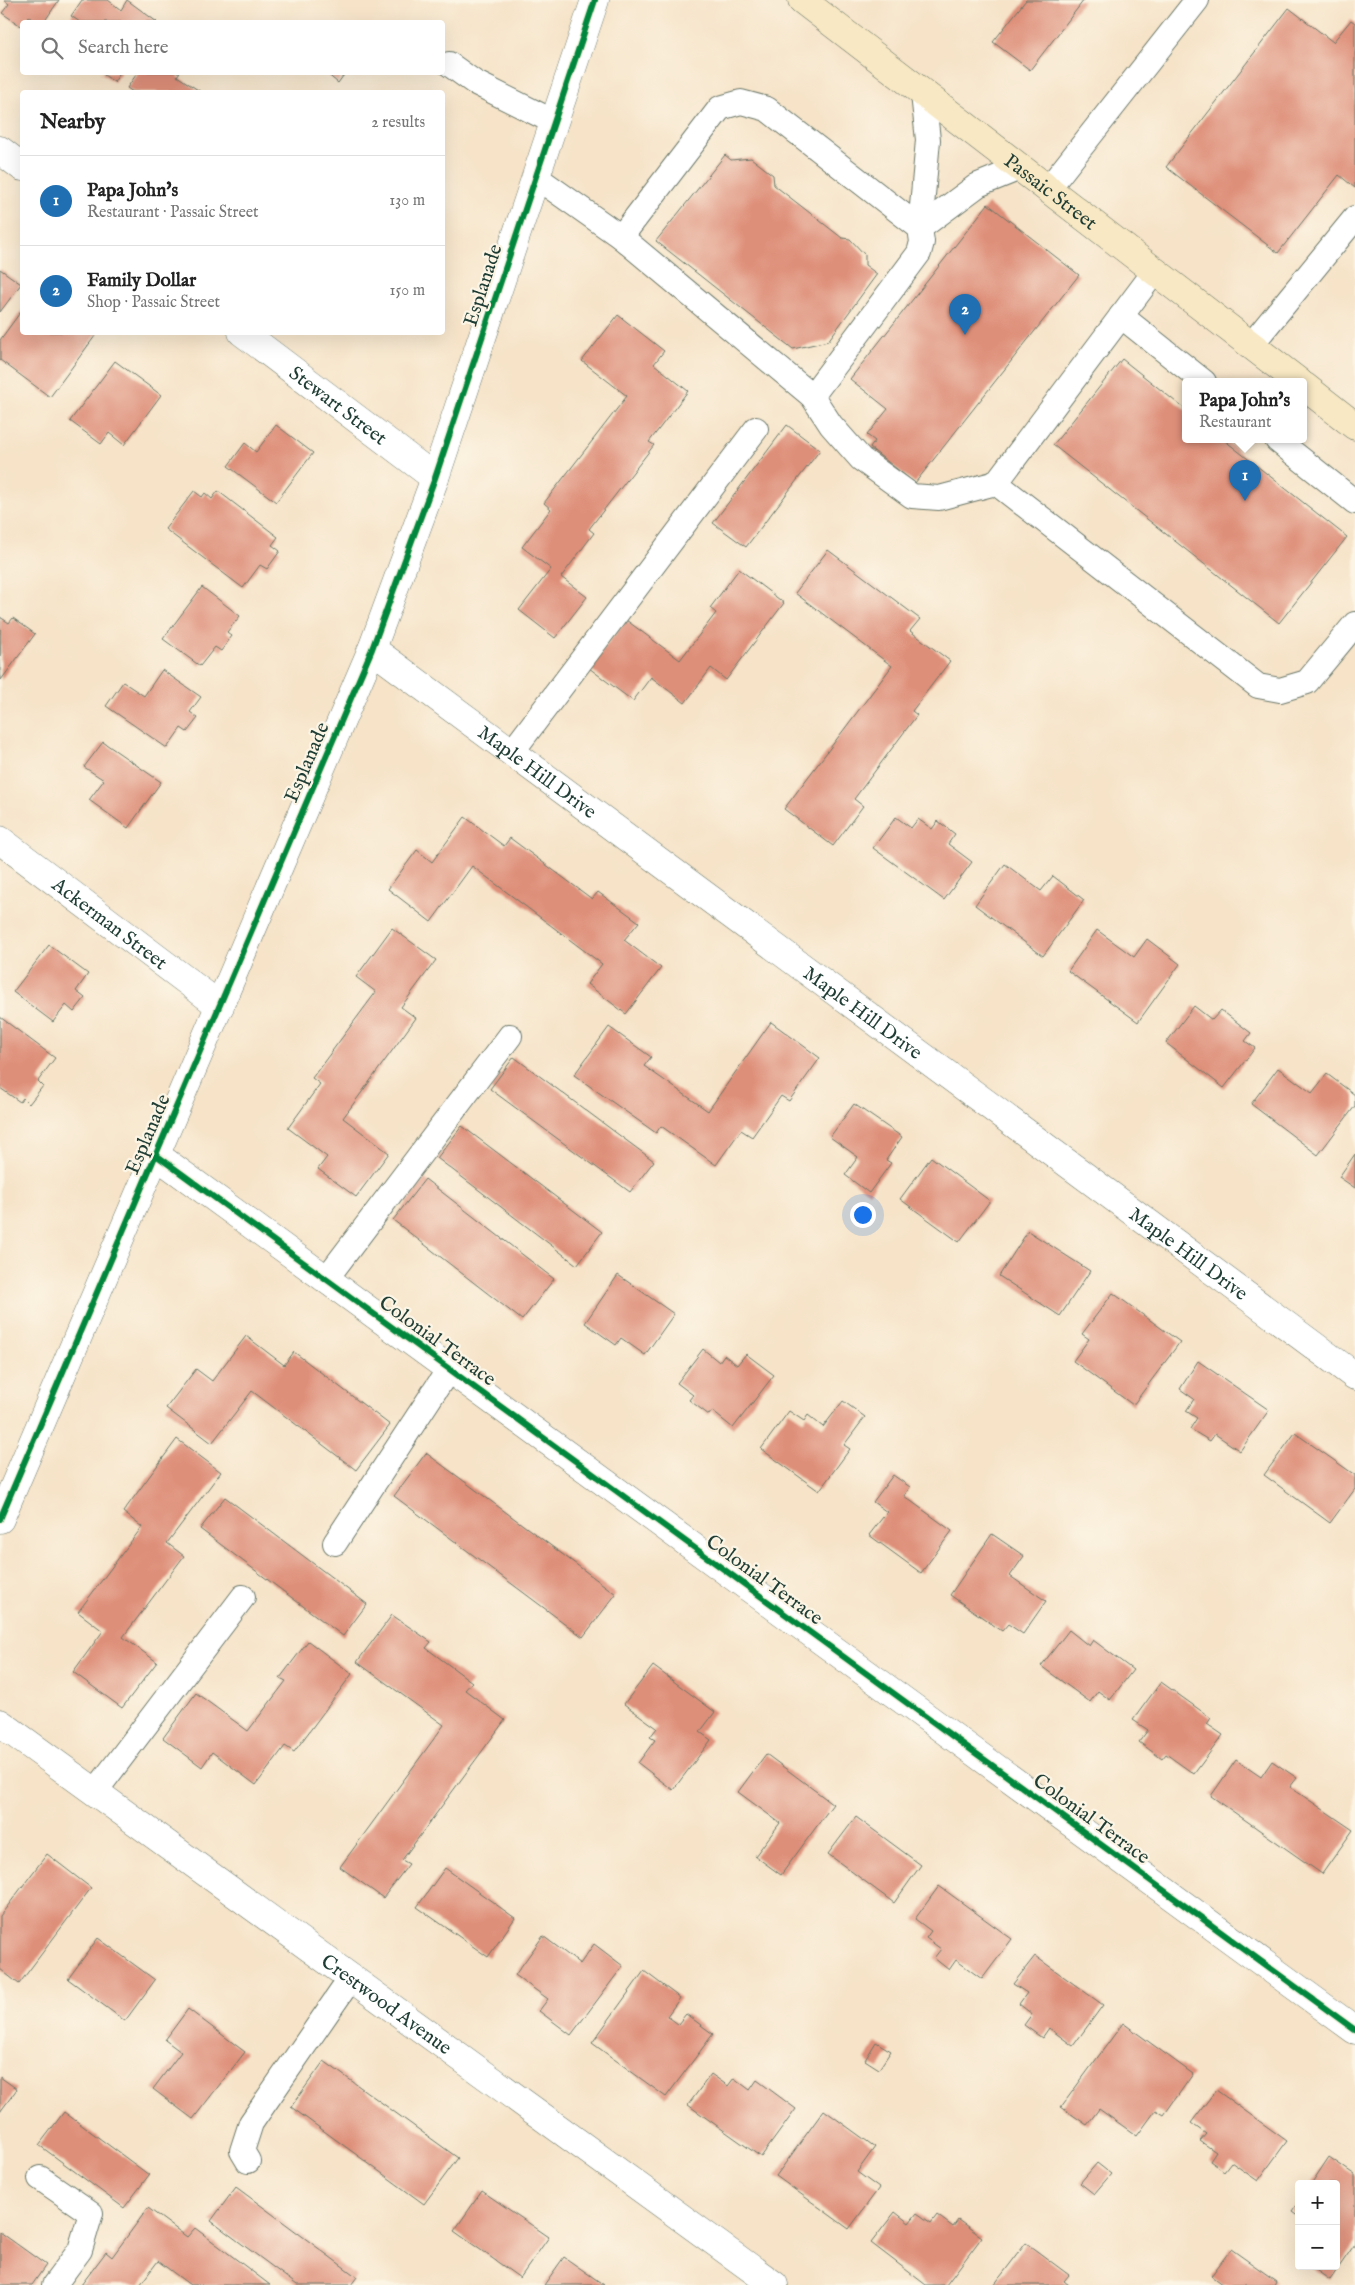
<!DOCTYPE html>
<meta charset="utf-8">
<style>
body{margin:0;font-family:"IM FELL English",serif;background:#f2f2f2;color:#222}
.controls{position:absolute;right:15px;bottom:15px;display:grid;overflow:hidden;border-radius:5px;box-shadow:0 5px 20px #0002}
.controls button{width:45px;height:45px;display:grid;place-items:center;padding:0;border:0;border-bottom:1px solid #e0e0e0;background:#fff;color:#222;font:25px sans-serif}
.you{position:absolute;left:862px;top:1214px;width:18px;height:18px;margin:-12px;border:4px solid #fff;border-radius:50%;background:#1a73e8;box-shadow:0 0 0 8px #1a73e833}
.badge{display:grid;place-items:center;width:32px;height:32px;border-radius:50%;background:#1f6fb2;color:#fff;font-size:16px;font-weight:700}
.pin{position:absolute;translate:-50% -41px;filter:drop-shadow(0 1px 2px #0008)}
.pin::after{content:'';position:absolute;top:26px;width:18px;height:15px;background:inherit;clip-path:polygon(0 0,100% 0,50% 100%)}
.popup{position:absolute;left:1182px;top:378px;width:125px;height:65px;box-sizing:border-box;display:grid;place-content:center;border-radius:5px;background:#fff;filter:drop-shadow(0 1px 4px #0005);font-size:16px;white-space:nowrap;color:#767676}
.popup b{font-size:19px;color:#222}
.popup::after{content:'';position:absolute;left:50%;top:100%;margin-left:-10px;border:10px solid transparent;border-top-color:#fff}
.list{margin:0;padding:0;list-style:none}
h2{display:flex;justify-content:space-between;align-items:center;height:65px;margin:0;padding:0 20px;font-size:21px}
h2 small{font-size:16px;font-weight:400;color:#767676}
.list li{display:grid;grid-template-columns:32px 1fr auto;gap:15px;align-items:center;box-sizing:border-box;height:90px;padding:0 20px;border-top:1px solid #e0e0e0}
.list b{display:block;font-size:19px;white-space:nowrap}
.list p{margin:0;font-size:16px;white-space:nowrap;color:#767676}
.list em{font-size:16px;font-style:normal;color:#767676}
.icon{flex:none;width:28px;height:28px;fill:none;stroke:currentColor;stroke-width:2;stroke-linecap:round;stroke-linejoin:round}
.map{position:relative;flex:none;width:1355px;height:2285px;overflow:hidden}
.search{position:absolute;background:#fff;box-shadow:0 5px 20px #0002;left:20px;top:20px;width:425px;height:55px;display:flex;align-items:center;gap:12px;box-sizing:border-box;padding:0 18px;border-radius:5px;color:#767676;font-size:19px}
.panel{position:absolute;background:#fff;box-shadow:0 5px 20px #0002;left:20px;top:90px;width:425px;height:245px;border-radius:5px}
.map>svg:first-child{display:block}
.building{fill:#de8f79}
.lines{fill:none;stroke-linecap:round;stroke-linejoin:round}
.lane-casing{stroke:#6a7768;stroke-width:26}
.street-casing{stroke:#6a7768;stroke-width:29}
.secondary-casing{stroke:#6a7768;stroke-width:29}
.lane{stroke:#fff;stroke-width:24}
.street{stroke:#fff;stroke-width:28}
.secondary{stroke:#f8e8c3;stroke-width:28}
.cycleway-casing{stroke:#fcf5e5;stroke-width:9}
.cycleway{stroke:#00873e;stroke-width:6}
.labels{text-anchor:middle;stroke-width:4.5;stroke-linejoin:round;paint-order:stroke}
.street-label{font-size:20px;fill:#1f3d34;stroke:#fcf5e5}
</style>
<div class="map">
<svg width="1355" height="2285" viewBox="0 0 1355 2285">
<rect width="100%" height="100%" fill="#fcf5e5"/>
<filter id="ink" filterUnits="userSpaceOnUse"><feTurbulence type="fractalNoise" baseFrequency=".02" numOctaves="2"/><feDisplacementMap in="SourceGraphic" scale="10" xChannelSelector="R" yChannelSelector="G"/><feConvolveMatrix kernelMatrix="1 2 1 2 8 2 1 2 1" color-interpolation-filters="sRGB"/></filter>
<filter id="wash" filterUnits="userSpaceOnUse"><feTurbulence type="fractalNoise" baseFrequency=".0096" numOctaves="4" result="noise"/><feDisplacementMap in="SourceGraphic" scale="20" xChannelSelector="R" yChannelSelector="G"/><feGaussianBlur stdDeviation="1.12" result="paint"/><feColorMatrix in="noise" values="0 0 0 0 0 0 0 0 0 0 0 0 0 0 0 0 0 1.4 0 .05"/><feComposite in="paint" operator="in"/></filter>
<g filter="url(#wash)">
<rect width="100%" height="100%" fill="#f6e3c8"/>
<g id="blocks">
<!-- building -->
<g class="building">
<polygon points="4,0 59,0 44,22 36,22 28,16 21,26 2,13 9,4"/>
<polygon points="82,0 108,0 121,10 127,0 157,22 80,22 71,16"/>
<polygon points="1026,0 1084,0 1030,70 993,42"/>
<polygon points="1289,8 1333,42 1351,20 1355,23 1355,188 1339,175 1278,253 1166,167"/>
<polygon points="100,72 121,72 114,82"/>
<polygon points="138,72 180,72 177,76 201,92 133,92 127,88"/>
<polygon points="325,72 346,72 338,83"/>
<polygon points="725,155 731,160 751,158 773,175 774,185 842,238 850,239 865,255 865,265 877,274 828,341 793,349 656,241"/>
<polygon points="988,204 1079,275 915,483 870,448 875,441 867,435 888,409 850,379"/>
<polygon points="0,269 21,284 0,312"/>
<polygon points="22,310 22,332 98,332 50,397 0,360 0,340"/>
<polygon points="618,315 664,351 654,364 688,391 649,442 654,445 589,529 594,533 561,577 587,597 555,638 519,610 551,569 522,547 551,509 544,503 627,396 582,361"/>
<polygon points="1122,359 1186,410 1186,440 1224,440 1347,537 1279,623 1053,445"/>
<polygon points="115,361 161,395 124,445 109,433 101,444 70,421"/>
<polygon points="276,425 313,453 276,502 228,466 245,443 256,452"/>
<polygon points="787,425 820,450 746,547 713,523"/>
<polygon points="194,491 202,497 205,493 212,499 218,491 278,537 272,545 280,551 267,569 260,565 243,588 165,529"/>
<polygon points="828,550 920,619 910,631 950,661 912,711 917,715 854,799 863,806 833,846 784,809 892,666 795,593"/>
<polygon points="739,569 784,603 726,680 711,668 685,703 651,677 633,701 589,668 626,620 680,660 716,613 710,608"/>
<polygon points="202,587 240,616 227,632 232,636 221,651 215,647 200,666 163,639"/>
<polygon points="0,617 9,623 13,618 35,634 1,680"/>
<polygon points="162,670 201,697 190,712 198,718 187,732 181,728 167,748 106,706 123,682 144,696"/>
<polygon points="103,742 161,782 128,828 89,800 104,780 84,767"/>
<polygon points="465,817 504,846 510,838 592,899 598,892 639,922 624,940 661,968 626,1014 587,984 602,964 472,866 431,922 388,889 417,850 432,862"/>
<polygon points="896,817 911,828 918,819 932,829 938,821 955,834 948,844 972,862 944,900 873,848"/>
<polygon points="1005,864 1041,891 1053,876 1084,900 1043,956 975,905"/>
<polygon points="392,928 436,960 401,1007 416,1018 343,1118 389,1153 356,1197 318,1169 327,1157 288,1128 320,1084 312,1078 376,992 356,977"/>
<polygon points="1097,930 1134,957 1147,939 1180,964 1138,1022 1068,971"/>
<polygon points="49,945 88,974 76,991 85,998 74,1012 66,1005 53,1022 13,992"/>
<polygon points="1194,1006 1212,1020 1221,1010 1251,1033 1245,1041 1255,1048 1224,1088 1166,1043"/>
<polygon points="0,1017 55,1058 38,1081 43,1086 29,1104 23,1098 20,1102 0,1088"/>
<polygon points="771,1022 820,1058 789,1101 781,1096 752,1137 741,1130 716,1165 661,1126 656,1133 574,1075 609,1027 651,1057 644,1066 708,1111"/>
<polygon points="514,1057 654,1161 630,1192 490,1089"/>
<polygon points="1278,1068 1312,1093 1327,1074 1355,1095 1355,1106 1318,1155 1251,1104"/>
<polygon points="854,1104 902,1137 886,1160 891,1163 869,1193 845,1175 858,1157 830,1137"/>
<polygon points="462,1126 602,1232 577,1265 437,1158"/>
<polygon points="1355,1154 1355,1188 1339,1177"/>
<polygon points="931,1157 990,1201 959,1242 900,1199"/>
<polygon points="425,1179 554,1279 522,1320 393,1220"/>
<polygon points="1028,1231 1090,1271 1060,1316 999,1276"/>
<polygon points="618,1275 674,1314 645,1355 621,1338 616,1345 585,1323"/>
<polygon points="1113,1293 1180,1342 1133,1405 1073,1361 1089,1339 1082,1334"/>
<polygon points="246,1336 284,1365 294,1352 390,1425 356,1470 252,1391 212,1443 166,1408 196,1369 212,1381"/>
<polygon points="703,1349 719,1362 724,1355 737,1365 746,1354 774,1375 733,1428 712,1411 709,1415 689,1400 693,1395 677,1383"/>
<polygon points="1198,1361 1269,1410 1240,1451 1215,1434 1210,1441 1190,1429 1197,1418 1186,1411 1194,1399 1180,1389"/>
<polygon points="843,1401 865,1417 844,1445 850,1449 819,1491 761,1449 789,1411 804,1421 808,1415 823,1427"/>
<polygon points="1295,1433 1355,1475 1355,1489 1330,1523 1264,1475"/>
<polygon points="177,1439 221,1472 167,1543 184,1556 123,1637 157,1662 122,1708 73,1672 103,1631 78,1612 142,1527 123,1512"/>
<polygon points="426,1453 616,1594 583,1637 394,1496"/>
<polygon points="893,1475 910,1487 904,1496 952,1531 921,1573 869,1535 887,1512 873,1502"/>
<polygon points="225,1497 367,1604 343,1636 200,1529"/>
<polygon points="992,1534 1024,1556 1010,1576 1046,1601 1023,1634 1008,1624 1002,1631 950,1595"/>
<polygon points="392,1615 431,1642 426,1648 472,1682 465,1690 505,1720 402,1860 409,1864 383,1898 340,1867 444,1725 357,1662"/>
<polygon points="1069,1630 1089,1646 1093,1640 1133,1670 1110,1700 1098,1691 1090,1702 1041,1666"/>
<polygon points="308,1641 352,1674 294,1752 285,1746 256,1785 212,1752 202,1767 163,1738 196,1693 248,1731 286,1681 280,1678"/>
<polygon points="653,1666 715,1712 700,1732 711,1740 673,1790 638,1763 655,1740 650,1737 657,1728 624,1704"/>
<polygon points="1161,1682 1211,1718 1207,1724 1223,1735 1194,1774 1166,1754 1162,1759 1139,1742 1148,1730 1133,1720"/>
<polygon points="766,1754 833,1804 781,1875 755,1856 780,1823 738,1792"/>
<polygon points="1236,1760 1261,1777 1272,1761 1297,1778 1290,1787 1353,1830 1322,1874 1211,1796"/>
<polygon points="856,1817 921,1865 894,1903 828,1854"/>
<polygon points="47,1854 91,1888 19,1984 0,1969 0,1916"/>
<polygon points="445,1868 515,1918 488,1957 417,1907"/>
<polygon points="939,1886 1012,1939 982,1979 956,1960 949,1970 934,1958 941,1949 926,1938 931,1931 915,1919"/>
<polygon points="543,1936 580,1964 594,1944 623,1966 571,2035 539,2011 548,1999 515,1975"/>
<polygon points="98,1938 155,1980 125,2021 68,1979"/>
<polygon points="1035,1956 1103,2005 1073,2046 1049,2028 1042,2038 1024,2025 1032,2014 1019,2004 1027,1993 1013,1984"/>
<polygon points="644,1971 680,1998 667,2016 678,2024 686,2014 713,2034 666,2097 592,2043"/>
<polygon points="188,2009 245,2052 193,2119 153,2089 181,2052 165,2040"/>
<polygon points="1123,2023 1193,2074 1164,2115 1156,2110 1137,2136 1099,2109 1087,2125 1061,2107"/>
<polygon points="876,2042 891,2051 879,2069 865,2060"/>
<polygon points="324,2061 458,2158 424,2204 291,2107"/>
<polygon points="711,2074 728,2086 734,2078 750,2090 757,2080 796,2109 761,2157 688,2105"/>
<polygon points="0,2077 17,2089 0,2112"/>
<polygon points="1216,2090 1287,2141 1258,2181 1231,2162 1224,2171 1210,2161 1216,2152 1200,2141 1206,2134 1191,2123"/>
<polygon points="824,2110 875,2147 857,2172 879,2188 849,2229 776,2176"/>
<polygon points="64,2112 149,2175 124,2208 39,2145"/>
<polygon points="1329,2157 1355,2175 1355,2244 1330,2280 1310,2266 1336,2266 1336,2184 1311,2184"/>
<polygon points="1097,2163 1111,2174 1094,2194 1080,2183"/>
<polygon points="236,2187 357,2277 351,2285 297,2285 211,2221"/>
<polygon points="482,2191 549,2237 520,2278 454,2231"/>
<polygon points="1299,2202 1299,2217 1292,2212"/>
<polygon points="148,2208 187,2237 195,2228 270,2285 190,2285 158,2261 140,2285 81,2285 106,2252 112,2257"/>
<polygon points="895,2212 909,2223 917,2213 931,2223 937,2215 953,2227 958,2220 982,2237 946,2285 926,2285 871,2243"/>
<polygon points="0,2232 46,2265 32,2285 0,2285"/>
<polygon points="1026,2243 1069,2275 1064,2281 1069,2285 994,2285"/>
<polygon points="1231,2249 1276,2281 1274,2285 1223,2285 1211,2276"/>
<polygon points="564,2257 604,2285 544,2285"/>
</g>
</g>
</g>
<g filter="url(#ink)">
<use href="#blocks" fill-opacity="0" stroke="#6a7768" stroke-width="1"/>
<g class="lines">
<defs>
<g id="lane">
<polyline points="449,64 474,82 554,122"/>
<polyline points="536,177 621,237 720,108 741,102 767,109 920,228"/>
<polyline points="1048,189 1197,0"/>
<polyline points="920,228 978,185 1020,168"/>
<polyline points="621,237 812,396 831,425 861,459 912,496 939,498 996,483 1258,686 1280,690 1307,682 1355,624"/>
<polyline points="1121,316 1204,382"/>
<polyline points="1251,345 1355,218"/>
<polyline points="812,396 919,253 922,242 920,228 928,140 923,94"/>
<polyline points="1277,440 1355,502"/>
<polyline points="996,483 1155,271"/>
<polyline points="512,752 756,429"/>
<polyline points="326,1279 510,1036"/>
<polyline points="335,1543 449,1369"/>
<polyline points="95,1792 243,1597"/>
<polyline points="248,2161 242,2151 251,2123 351,1978"/>
<polyline points="40,2178 91,2213 80,2250 54,2285"/>
</g>
<g id="street">
<polyline points="0,150 22,167"/>
<path id="s1" d="M242 332 435 478"/>
<path id="s2" d="M372 649 1355 1376"/>
<path id="s3" d="M0 840 220 1006"/>
<polyline points="156,1155 1355,2030"/>
<polyline points="0,1519 372,649 435,478 595,0"/>
<path id="s4" d="M0 1723 774 2285"/>
</g>
<g id="secondary">
<path id="s5" d="M802 0 1299 382"/>
<polyline points="1304,386 1355,426"/>
</g>
</defs>
<!-- lane casing -->
<use href="#lane" class="lane-casing"/>
<!-- street casing -->
<use href="#street" class="street-casing"/>
<!-- secondary casing -->
<use href="#secondary" class="secondary-casing"/>
<!-- lane -->
<use href="#lane" class="lane"/>
<!-- street -->
<use href="#street" class="street"/>
<!-- secondary -->
<use href="#secondary" class="secondary"/>
<defs>
<g id="cycleway">
<polyline points="156,1155 1355,2030"/>
<polyline points="0,1519 372,649 435,478 595,0"/>
</g>
</defs>
<!-- cycleway casing -->
<use href="#cycleway" class="cycleway-casing"/>
<!-- cycleway -->
<use href="#cycleway" class="cycleway"/>
</g>
</g>
<g class="labels">
<!-- street labels -->
<g class="street-label">
<text dy="7" stroke="none"><textPath href="#s5" startOffset="314">Passaic Street</textPath></text>
<text transform="translate(482 285) rotate(-72)" y="7">Esplanade</text>
<text dy="7" stroke="none"><textPath href="#s1" startOffset="121">Stewart Street</textPath></text>
<text transform="translate(306 762) rotate(-67)" y="7">Esplanade</text>
<text dy="7" stroke="none"><textPath href="#s2" startOffset="206">Maple Hill Drive</textPath></text>
<text dy="7" stroke="none"><textPath href="#s3" startOffset="138">Ackerman Street</textPath></text>
<text dy="7" stroke="none"><textPath href="#s2" startOffset="611">Maple Hill Drive</textPath></text>
<text transform="translate(147 1134) rotate(-67)" y="7">Esplanade</text>
<text dy="7" stroke="none"><textPath href="#s2" startOffset="1016">Maple Hill Drive</textPath></text>
<text transform="translate(438 1340) rotate(36)" y="7">Colonial Terrace</text>
<text transform="translate(765 1579) rotate(36)" y="7">Colonial Terrace</text>
<text transform="translate(1092 1818) rotate(36)" y="7">Colonial Terrace</text>
<text dy="7" stroke="none"><textPath href="#s4" startOffset="478">Crestwood Avenue</textPath></text>
</g>
</g>
</svg>
<div class="controls">
<button>+</button>
<button>−</button>
</div>
<div class="you"></div>
<div class="pin badge" style="left:1245px;top:501px">1</div>
<div class="popup"><b>Papa John's</b>Restaurant</div>
<div class="pin badge" style="left:965px;top:335px">2</div>
<div class="search"><svg class="icon" aria-label="search" viewBox="0 0 24 24"><circle cx="10" cy="10" r="6"/><path d="M15 15l6 6"/></svg>Search here</div>
<section class="panel">
<h2>Nearby<small>2 results</small></h2>
<ul class="list">
<li><span class="badge">1</span><div><b>Papa John's</b><p>Restaurant · Passaic Street</p></div><em>130 m</em></li>
<li><span class="badge">2</span><div><b>Family Dollar</b><p>Shop · Passaic Street</p></div><em>150 m</em></li>
</ul>
</section>
</div>
